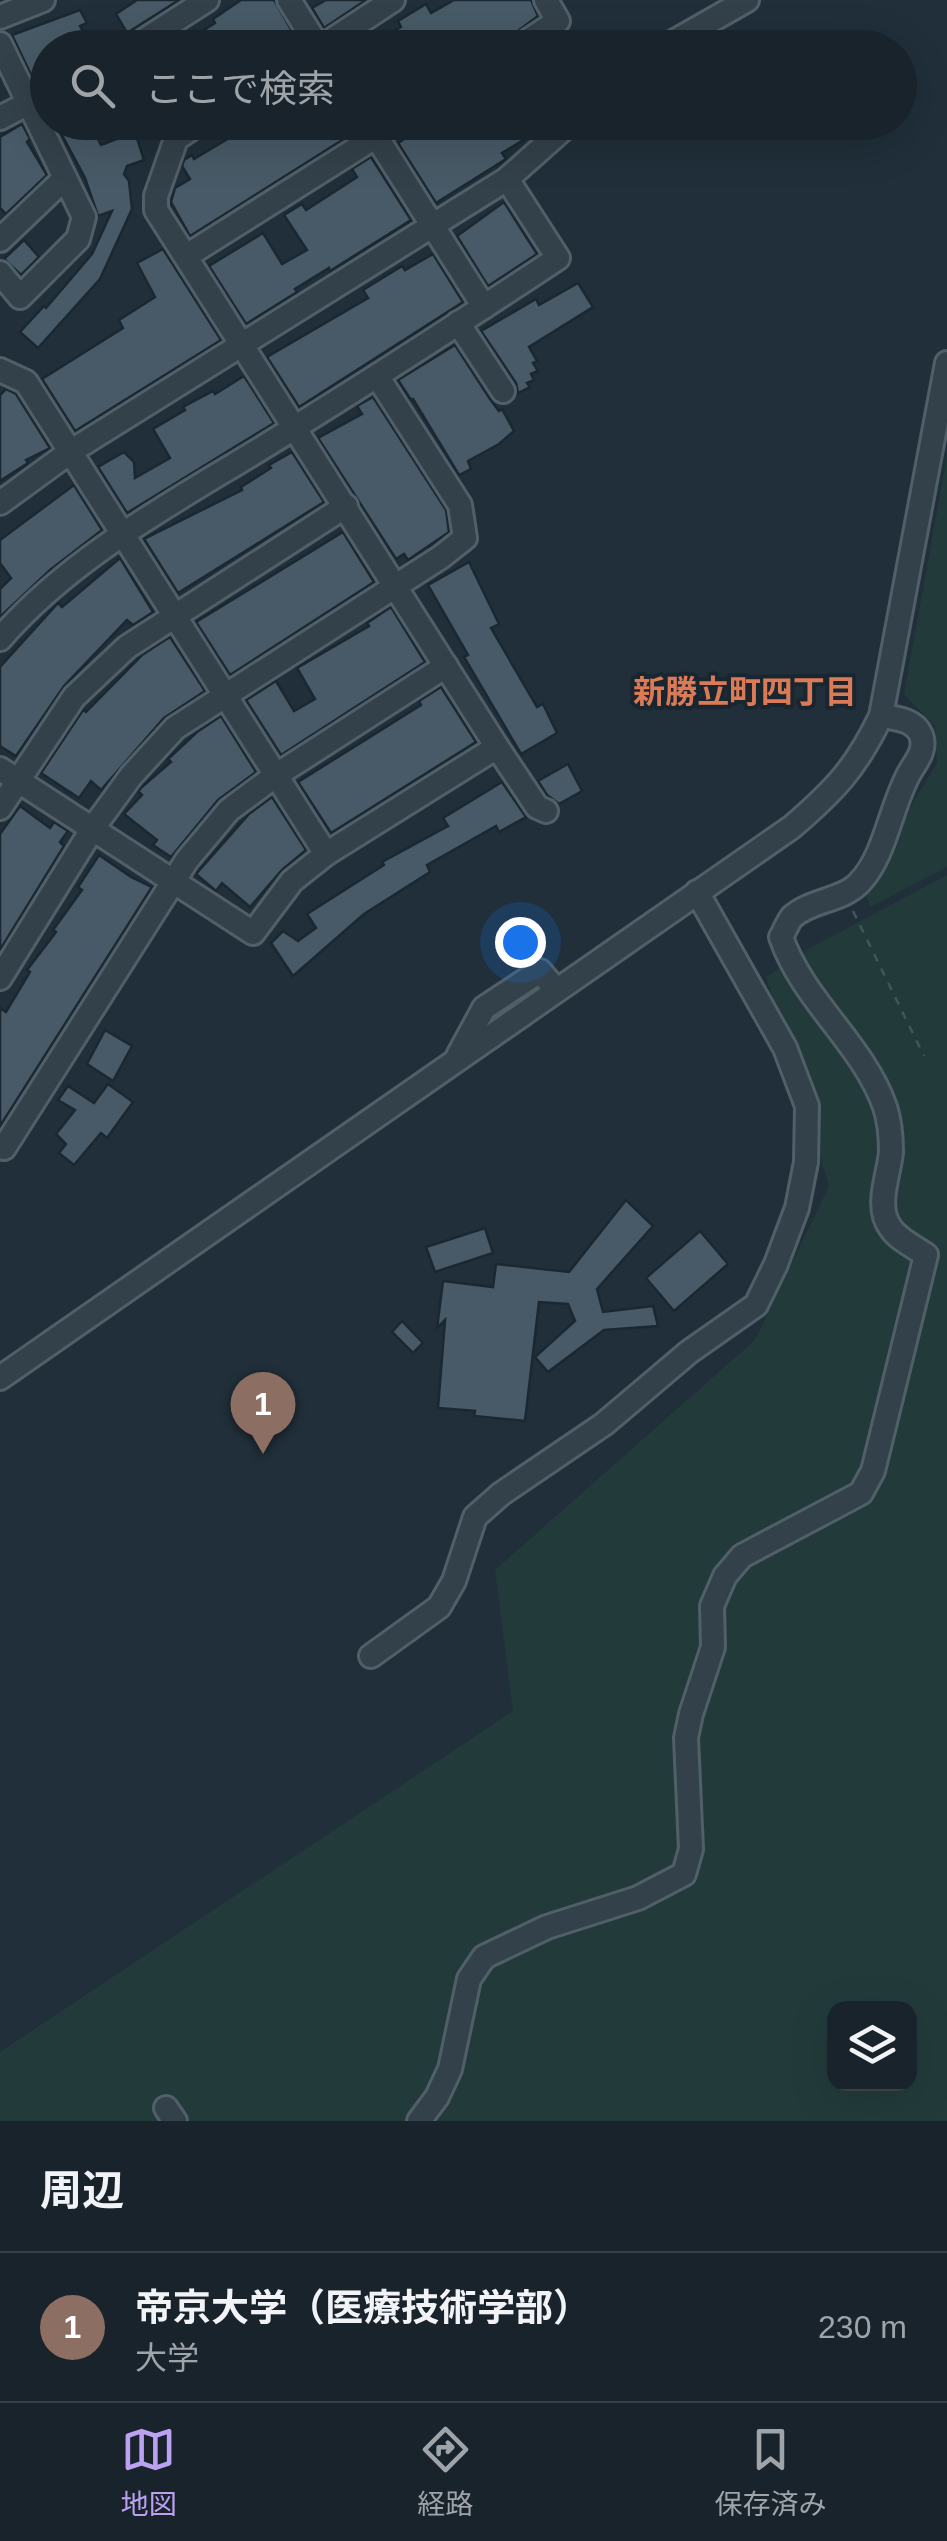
<!DOCTYPE html>
<html lang="ja">
<meta charset="utf-8">
<style>
body{margin:0;font-family:Arial,"Noto Sans JP",sans-serif;background:#212b34;color:#f1f3f6}
.controls{position:absolute;right:30px;bottom:30px;display:grid;overflow:hidden;border-radius:20px;box-shadow:0 10px 40px #0002}
.controls button{width:90px;height:90px;display:grid;place-items:center;padding:0;border:0;border-bottom:2px solid #364048;background:#18232c;color:#f1f3f6;font:50px sans-serif}
.you{position:absolute;left:520px;top:942px;width:35px;height:35px;margin:-25px;border:8px solid #fff;border-radius:50%;background:#1a73e8;box-shadow:0 0 0 15px #1a73e833}
.badge{display:grid;place-items:center;width:65px;height:65px;border-radius:50%;background:#bca0f2;color:#fff;font-size:32px;font-weight:700}
.pin{position:absolute;translate:-50% -82px;filter:drop-shadow(0 2px 5px #0008)}
.pin::after{content:'';position:absolute;top:52px;width:35px;height:30px;background:inherit;clip-path:polygon(0 0,100% 0,50% 100%)}
.list{margin:0;padding:0;list-style:none}
h2{display:flex;justify-content:space-between;align-items:center;height:130px;margin:0;padding:0 40px;font-size:42px}
h2 small{font-size:32px;font-weight:400;color:#9fa4a9}
.list li{display:grid;grid-template-columns:65px 1fr auto;gap:30px;align-items:center;box-sizing:border-box;height:150px;padding:0 40px;border-top:2px solid #364048}
.list b{display:block;font-size:38px;white-space:nowrap}
.list p{margin:0;font-size:32px;white-space:nowrap;color:#9fa4a9}
.list em{font-size:32px;font-style:normal;color:#9fa4a9}
.icon{flex:none;width:55px;height:55px;fill:none;stroke:currentColor;stroke-width:2;stroke-linecap:round;stroke-linejoin:round}
.map{position:relative;flex:none;width:947px;height:2121px;overflow:hidden}
.search{position:absolute;background:#18232c;box-shadow:0 10px 40px #0002;left:30px;right:30px;top:30px;height:110px;display:flex;align-items:center;gap:25px;box-sizing:border-box;padding:0 35px;border-radius:55px;color:#9fa4a9;font-size:38px}
.sheet{height:280px;background:#18232c}
nav{display:flex;justify-content:space-around;align-items:center;box-sizing:border-box;height:140px;border-top:2px solid #364048;background:#18232c;font-size:28px;color:#9fa4a9}
nav a{display:grid;justify-items:center;gap:5px}
nav .on{color:#bca0f2}
.map>svg:first-child{display:block}
.green{fill:#223b3a;fill-rule:evenodd}
.building{fill:#485a67;stroke:#1b2831;stroke-width:2.5}
.lines{fill:none;stroke-linecap:round;stroke-linejoin:round}
.minor-casing{stroke:#515f68;stroke-width:28}
.path{stroke:#3f5857;stroke-width:2.5;stroke-dasharray:8 8;stroke-linecap:butt}
.minor{stroke:#33414a;stroke-width:22}
.labels{text-anchor:middle;stroke-width:8;stroke-linejoin:round;paint-order:stroke}
.neighbourhood-label{font-size:32px;font-weight:bold;fill:#da7a56;stroke:#19262f}
</style>
<div class="map">
<svg width="947" height="2121" viewBox="0 0 947 2121">
<rect width="100%" height="100%" fill="#202f3a"/>
<!-- green -->
<g class="green">
<polygon points="947,456 947,867 870,907 865,893 898,828 937,763 935,726 904,694"/>
<path d="M947 875V2121H0V2052L513 1711 495 1570 755 1340 829 1186 766 977 808 949ZM834 2008H910V2084H834Z"/>
</g>
<!-- building -->
<g class="building">
<polygon points="137,0 179,0 127,33 116,14"/>
<polygon points="241,0 274,0 301,47 176,48 215,23 213,19"/>
<polygon points="326,0 366,0 324,28 312,8"/>
<polygon points="454,0 531,0 538,16 495,48 439,48 433,38 419,48 363,48 401,27 398,21 426,4 431,13"/>
<polygon points="80,10 87,23 80,26 93,48 48,48 48,76 35,83 12,35"/>
<polygon points="55,122 89,122 101,145 135,132 144,160 127,166 124,174 129,181 132,209 100,279 38,348 20,332 44,306 46,308 92,254 112,211 98,216 85,178"/>
<polygon points="245,122 352,122 355,132 190,236 171,202 175,188 190,179 182,166 184,160 192,155 194,159 229,138 227,134"/>
<polygon points="432,122 529,122 535,133 502,153 506,159 436,203 398,143"/>
<polygon points="22,124 30,139 27,142 47,175 6,214 0,208 0,137"/>
<polygon points="371,157 411,220 330,271 329,268 295,289 297,292 246,324 209,266 263,233 282,264 307,250 284,215 302,204 306,210 357,177 352,169"/>
<polygon points="504,202 537,254 488,286 457,236"/>
<polygon points="24,240 39,257 21,275 4,259"/>
<polygon points="163,249 221,340 75,431 42,379 123,328 119,320 155,297 137,263"/>
<polygon points="433,254 463,302 299,407 267,357 368,298 363,290 402,266 405,270"/>
<polygon points="578,283 593,307 529,347 537,361 533,363 538,371 531,374 534,380 527,383 530,387 518,393 516,383 481,331 536,299 539,305"/>
<polygon points="455,345 490,399 499,411 502,409 514,431 499,444 468,461 471,469 459,475 413,399 411,400 398,380"/>
<polygon points="244,376 274,423 127,513 98,467 124,452 134,462 135,478 170,458 153,429 185,410 183,407 213,391 215,394"/>
<polygon points="6,389 16,394 50,448 26,460 28,463 0,481 0,395"/>
<polygon points="373,397 446,510 449,532 408,560 404,554 396,559 318,438 362,414 357,406"/>
<polygon points="292,452 324,502 178,593 144,539 242,490 241,487 271,468 269,465"/>
<polygon points="74,485 102,530 50,570 0,617 0,589 11,578 0,563 0,540"/>
<polygon points="343,532 374,582 230,675 196,622"/>
<polygon points="120,558 153,612 133,625 127,620 64,686 16,756 0,746 0,667 58,603 62,607"/>
<polygon points="469,562 499,624 491,628 537,707 543,704 557,733 521,754 464,657 468,655 428,585"/>
<polygon points="391,607 425,662 281,755 246,700 276,681 294,711 315,699 297,668 369,626 367,623"/>
<polygon points="170,637 205,691 164,718 101,790 91,781 79,798 41,773 83,710 86,712 142,655"/>
<polygon points="441,687 476,742 331,833 298,782 421,705 419,701"/>
<polygon points="221,716 256,772 218,800 171,857 153,845 157,840 124,814 142,795 138,791 143,786 171,762 168,759 197,732"/>
<polygon points="568,764 582,791 559,804 547,795 538,781"/>
<polygon points="502,782 526,817 499,832 496,826 427,865 430,872 364,914 293,976 271,943 283,931 298,941 316,928 307,914 384,865 382,862 448,826 443,818"/>
<polygon points="272,797 306,850 282,870 250,907 222,883 216,891 196,874 249,814"/>
<polygon points="20,806 50,828 54,822 68,831 60,842 64,846 0,950 0,834"/>
<polygon points="99,855 131,877 152,887 0,1126 0,1008 6,1012 30,972 27,970 56,932 53,930 82,890 78,887"/>
<polygon points="105,1030 132,1046 113,1081 87,1064"/>
<polygon points="108,1084 133,1102 107,1138 101,1133 74,1165 59,1153 66,1144 56,1134 75,1110 58,1100 68,1086 94,1103"/>
<polygon points="626,1200 653,1226 597,1289 603,1312 653,1306 658,1326 604,1330 548,1372 535,1357 575,1321 568,1304 539,1302 525,1421 474,1416 475,1411 438,1408 445,1320 437,1328 443,1281 493,1287 496,1264 569,1272"/>
<polygon points="485,1228 493,1253 435,1272 426,1247"/>
<polygon points="700,1231 728,1264 674,1311 646,1278"/>
<polygon points="402,1321 423,1343 413,1353 392,1332"/>
</g>
<g class="lines">
<defs>
<g id="minor">
<polyline points="289,0 319,48"/>
<polyline points="0,17 43,0"/>
<polyline points="0,44 84,217 78,239 20,297 0,273"/>
<polyline points="132,48 207,0"/>
<polyline points="320,48 393,0"/>
<polyline points="517,48 558,21 546,0"/>
<polyline points="663,48 747,0"/>
<polyline points="0,118 48,93"/>
<polyline points="367,122 484,307"/>
<polyline points="0,240 63,180"/>
<polyline points="188,255 399,122"/>
<polyline points="458,323 503,391"/>
<polyline points="0,370 26,382 326,854"/>
<polyline points="0,503 70,452 507,179 571,122"/>
<path d="M0 639C73 555 176 501 270 443 367 383 463 321 558 258L507 179"/>
<polyline points="497,747 537,807 546,811"/>
<polyline points="0,769 253,933 292,881 326,854 497,747 156,210 156,196 176,139 201,122"/>
<polyline points="0,808 74,697 127,647 346,506"/>
<polyline points="0,978 93,828 131,776 175,728 441,557 465,538 460,505 377,376"/>
<polyline points="458,1056 484,1008 540,971 556,990"/>
<polyline points="0,1146 4,1148 187,860 229,810 275,776 446,666"/>
<path d="M0 1378 792 827C835 790 856 768 881 716L947 363"/>
<polyline points="371,1656 439,1607 454,1581 475,1517 501,1494 604,1424 689,1352 756,1305 776,1264 797,1208 806,1162 807,1106 785,1048 697,892"/>
<polyline points="166,2108 175,2121"/>
<path d="M419 2121 437 2097 450 2069 469 1979 484 1957 547 1927 638 1898 684 1874 691 1849 686 1738 691 1714 713 1647 712 1606 725 1576 742 1556 861 1493 873 1471 926 1255C915 1247 897 1239 890 1227 875 1206 889 1175 891 1152 891 1136 890 1122 885 1107 863 1044 803 1001 781 937 784 932 788 922 792 917 810 900 843 901 860 882 886 855 891 803 911 770 918 759 926 749 921 735 914 719 895 718 881 716"/>
</g>
</defs>
<!-- minor casing -->
<use href="#minor" class="minor-casing"/>
<!-- path -->
<polyline class="path" points="853,911 924,1056"/>
<!-- minor -->
<use href="#minor" class="minor"/>
</g>
<g class="labels">
<!-- neighbourhood labels -->
<g class="neighbourhood-label">
<text x="745" y="703">新勝立町四丁目</text>
</g>
</g>
</svg>
<div class="controls">
<button><svg class="icon" aria-label="layers" viewBox="0 0 24 24"><path d="M12 4l9 5-9 5-9-5zM3 14l9 5 9-5"/></svg></button>
</div>
<div class="you"></div>
<div class="pin badge" style="left:263px;top:1454px;background:#8d6e63">1</div>
<div class="search"><svg class="icon" aria-label="search" viewBox="0 0 24 24"><circle cx="10" cy="10" r="6"/><path d="M15 15l6 6"/></svg>ここで検索</div>
</div>
<section class="sheet">
<h2>周辺<small></small></h2>
<ul class="list">
<li><span class="badge" style="background:#8d6e63">1</span><div><b>帝京大学（医療技術学部）</b><p>大学</p></div><em>230 m</em></li>
</ul>
</section>
<nav>
<a class="on"><svg class="icon" aria-label="map" viewBox="0 0 24 24"><path d="M3 6l6-2 6 2 6-2v14l-6 2-6-2-6 2zM9 4v14M15 6v14"/></svg>地図</a>
<a><svg class="icon" aria-label="directions" viewBox="0 0 24 24"><path d="M12 3l9 9-9 9-9-9zM9 14v-3h6M13 9l2 2-2 2"/></svg>経路</a>
<a><svg class="icon" aria-label="saved" viewBox="0 0 24 24"><path d="M7 4h10v16l-5-4-5 4z"/></svg>保存済み</a>
</nav>
